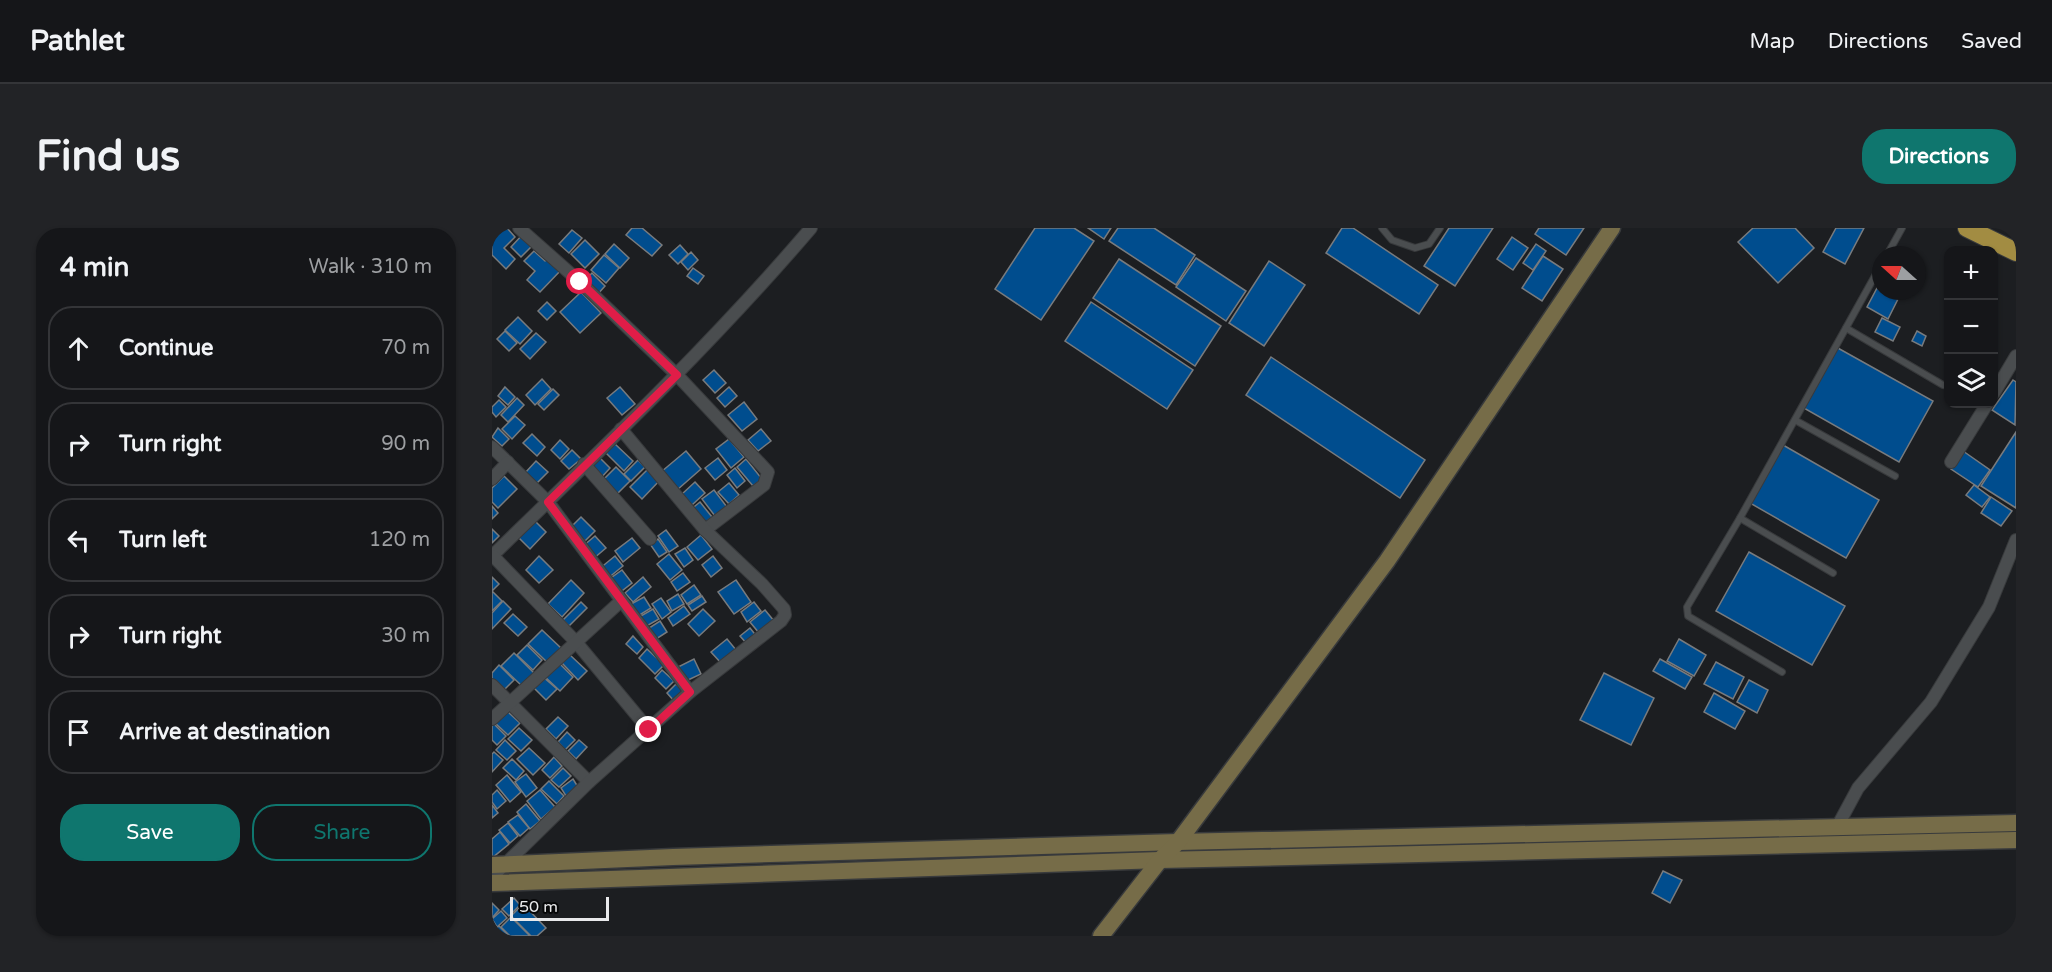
<!DOCTYPE html>
<meta charset="utf-8">
<style>
body{margin:0;font-family:"Varela Round",sans-serif;background:#222326;color:#f1f3f6}
.controls{position:absolute;right:18px;top:18px;display:grid;overflow:hidden;border-radius:12px;box-shadow:0 2px 4px #0004}
.controls button{width:54px;height:54px;display:grid;place-items:center;padding:0;border:0;border-bottom:2px solid #343538;background:#151619;color:#f1f3f6;font:30px sans-serif}
.compass{position:absolute;left:1380px;top:18px;width:54px;height:54px;border-radius:50%;background:#151619;box-shadow:0 2px 4px #0004;rotate:291deg}
.scale{position:absolute;left:18px;bottom:15px;width:99px;box-sizing:border-box;padding-left:6px;border:3px solid #e8e9eb;border-top:0;font-size:16px;line-height:21px;white-space:nowrap;color:#e8e9eb;-webkit-text-stroke:4px #070809;paint-order:stroke}
.stop{position:absolute;width:18px;height:18px;margin:-14px;border:4px solid #e11d48;border-radius:50%;background:#fff}
.stop.end{background:#e11d48;border-color:#fff;box-shadow:0 2px 6px #0008}
.list{margin:0;padding:0;list-style:none}
h2{display:flex;justify-content:space-between;align-items:center;height:78px;margin:0;padding:0 24px;font-size:26px}
h2 small{font-size:20px;font-weight:400;color:#9d9fa2}
.list li{display:grid;grid-template-columns:39px 1fr auto;gap:18px;align-items:center;box-sizing:border-box;height:84px;margin:0 12px 12px;padding:0 12px;border:2px solid #343538;border-radius:24px}
.list b{display:block;font-size:22px;white-space:nowrap}
.list em{font-size:20px;font-style:normal;color:#9d9fa2}
.actions{display:flex;gap:12px;padding:18px 24px}
.actions a{flex:1;padding:14px 0;border:2px solid #0f766e;border-radius:24px;text-align:center;font-size:21px;color:#0f766e}
.actions .main{background:#0f766e;color:#fff}
.icon{flex:none;width:33px;height:33px;fill:none;stroke:currentColor;stroke-width:2;stroke-linecap:round;stroke-linejoin:round}
.map{position:relative;flex:none;width:1524px;height:708px;overflow:hidden;border-radius:24px}
header{display:flex;align-items:center;gap:36px;box-sizing:border-box;height:84px;padding:0 30px;background:#151619;border-bottom:2px solid #343538}
header strong{font-size:28px}
nav{display:flex;gap:33px;margin-inline-start:auto;font-size:21px}
.intro{display:flex;align-items:center;justify-content:space-between;box-sizing:border-box;height:144px;padding:0 36px}
h1{margin:0;font-size:42px}
.button{padding:15px 27px;border-radius:24px;background:#0f766e;color:#fff;font-size:21px;font-weight:700}
main{display:flex;gap:36px;padding:0 36px}
aside{flex:1;background:#151619;border-radius:24px;box-shadow:0 2px 4px #0004}
.map>svg:first-child{display:block}
.building{fill:#004d8e;stroke:#787b7e;stroke-width:1.5}
.lines{fill:none;stroke-linecap:round;stroke-linejoin:round}
.lane-casing{stroke:#383a3c;stroke-width:8}
.street-casing{stroke:#383a3c;stroke-width:14}
.secondary-casing{stroke:#383a3c;stroke-width:19}
.primary-casing{stroke:#383a3c;stroke-width:20}
.lane{stroke:#4a4d4f;stroke-width:6}
.street{stroke:#4a4d4f;stroke-width:12}
.secondary{stroke:#766c48;stroke-width:16}
.primary{stroke:#a28c42;stroke-width:18}
.route{stroke:#e11d48;stroke-width:8}
</style>
<header>
<strong>Pathlet</strong>
<nav><a>Map</a><a>Directions</a><a>Saved</a></nav>
</header>
<div class="intro"><h1>Find us</h1><a class="button">Directions</a></div>
<main>
<aside>
<h2>4 min<small>Walk · 310 m</small></h2>
<ul class="list">
<li><svg class="icon" aria-label="ahead" viewBox="0 0 24 24"><path d="M12 20V5M6 11l6-6 6 6"/></svg><div><b>Continue</b></div><em>70 m</em></li>
<li><svg class="icon" aria-label="right" viewBox="0 0 24 24"><path d="M7 20v-9h11M14 6l5 5-5 5"/></svg><div><b>Turn right</b></div><em>90 m</em></li>
<li><svg class="icon" aria-label="left" viewBox="0 0 24 24"><path d="M17 20v-9H6M10 6l-5 5 5 5"/></svg><div><b>Turn left</b></div><em>120 m</em></li>
<li><svg class="icon" aria-label="right" viewBox="0 0 24 24"><path d="M7 20v-9h11M14 6l5 5-5 5"/></svg><div><b>Turn right</b></div><em>30 m</em></li>
<li><svg class="icon" aria-label="arrive" viewBox="0 0 24 24"><path d="M6 21V4h12l-3 4 3 4H6"/></svg><div><b>Arrive at destination</b></div></li>
</ul>
<div class="actions"><a class="main">Save</a><a>Share</a></div>
</aside>
<div class="map">
<svg width="1524" height="708" viewBox="0 0 1524 708">
<rect width="100%" height="100%" fill="#1c1e21"/>
<!-- building -->
<g class="building">
<polygon points="6,0 15,0 23,9 12,20 23,31 14,41 0,27 0,7"/>
<polygon points="140,0 150,0 170,17 160,28 134,7"/>
<polygon points="543,0 582,0 602,13 549,92 503,61"/>
<polygon points="596,0 619,0 612,11"/>
<polygon points="626,0 662,0 703,27 684,57 617,13"/>
<polygon points="850,0 861,0 946,57 927,86 834,25"/>
<polygon points="957,0 1001,0 963,58 932,38"/>
<polygon points="1047,0 1092,0 1074,27 1043,6"/>
<polygon points="1261,0 1303,0 1322,20 1286,55 1246,14"/>
<polygon points="1344,0 1372,0 1353,36 1331,24"/>
<polygon points="80,2 90,10 77,25 67,16"/>
<polygon points="31,6 41,17 29,29 19,19"/>
<polygon points="1020,9 1036,20 1021,42 1005,31"/>
<polygon points="93,12 107,26 93,40 79,26"/>
<polygon points="122,16 137,30 128,40 113,26"/>
<polygon points="1044,16 1054,23 1041,42 1031,35"/>
<polygon points="188,17 196,26 186,36 177,27"/>
<polygon points="42,23 53,33 57,28 70,41 48,64 35,52 43,43 32,33"/>
<polygon points="199,24 206,32 196,42 189,34"/>
<polygon points="112,27 127,40 114,55 99,42"/>
<polygon points="1051,28 1071,41 1050,73 1030,60"/>
<polygon points="704,30 754,63 734,93 684,59"/>
<polygon points="627,31 729,98 703,138 601,70"/>
<polygon points="777,33 813,57 772,118 737,95"/>
<polygon points="201,40 212,48 206,56 195,48"/>
<polygon points="100,45 113,58 105,67 92,53"/>
<polygon points="1385,60 1406,71 1396,91 1375,79"/>
<polygon points="89,64 109,85 88,105 68,84"/>
<polygon points="55,74 64,83 55,92 46,83"/>
<polygon points="599,74 701,142 675,181 573,113"/>
<polygon points="26,89 40,103 28,116 13,102"/>
<polygon points="1390,90 1408,99 1401,113 1383,104"/>
<polygon points="13,103 25,115 17,123 5,111"/>
<polygon points="1425,103 1434,108 1430,118 1420,113"/>
<polygon points="44,105 54,114 38,131 28,121"/>
<polygon points="1344,119 1441,173 1407,234 1310,179"/>
<polygon points="779,129 933,232 908,270 754,167"/>
<polygon points="222,142 234,155 223,165 211,152"/>
<polygon points="50,151 59,161 43,177 34,167"/>
<polygon points="1521,152 1524,154 1523,197 1500,182"/>
<polygon points="13,159 23,169 16,177 6,168"/>
<polygon points="128,159 143,176 130,187 115,170"/>
<polygon points="237,159 245,168 233,179 225,170"/>
<polygon points="61,161 67,167 52,182 46,176"/>
<polygon points="25,170 32,177 16,194 9,187"/>
<polygon points="7,172 14,179 4,189 0,184 0,179"/>
<polygon points="252,174 265,191 250,203 236,187"/>
<polygon points="23,188 33,197 20,211 10,201"/>
<polygon points="6,200 17,211 10,218 0,209"/>
<polygon points="269,201 279,213 266,223 256,212"/>
<polygon points="1524,204 1524,280 1489,258"/>
<polygon points="40,206 53,219 45,228 31,215"/>
<polygon points="237,211 252,229 239,240 224,221"/>
<polygon points="68,212 77,221 68,231 59,222"/>
<polygon points="123,216 141,233 132,243 114,225"/>
<polygon points="1291,217 1387,272 1354,330 1258,275"/>
<polygon points="80,222 89,231 77,241 69,233"/>
<polygon points="194,223 209,241 185,262 169,244"/>
<polygon points="1471,223 1498,242 1486,259 1459,241"/>
<polygon points="104,226 118,240 109,250 95,235"/>
<polygon points="226,230 235,242 223,252 213,240"/>
<polygon points="254,231 270,251 261,258 245,239"/>
<polygon points="146,232 153,239 139,253 132,246"/>
<polygon points="44,233 56,244 44,256 33,245"/>
<polygon points="124,239 138,253 123,268 109,254"/>
<polygon points="158,239 169,251 150,271 138,259"/>
<polygon points="243,240 253,253 245,260 235,247"/>
<polygon points="12,248 25,261 6,280 0,274 0,260"/>
<polygon points="203,254 213,265 200,277 190,266"/>
<polygon points="237,255 247,267 237,276 226,264"/>
<polygon points="1482,257 1498,269 1490,279 1474,267"/>
<polygon points="222,262 235,279 223,288 210,271"/>
<polygon points="1499,269 1520,283 1509,298 1489,285"/>
<polygon points="208,274 220,289 210,297 198,282"/>
<polygon points="0,278 6,285 0,291"/>
<polygon points="89,289 103,303 93,313 79,299"/>
<polygon points="42,292 54,304 38,321 26,309"/>
<polygon points="0,301 7,308 0,315"/>
<polygon points="174,302 186,318 177,324 166,308"/>
<polygon points="209,307 220,321 206,332 195,319"/>
<polygon points="103,308 114,320 101,331 91,318"/>
<polygon points="140,310 148,320 131,334 123,323"/>
<polygon points="166,311 175,324 167,329 158,316"/>
<polygon points="193,320 201,332 192,339 183,326"/>
<polygon points="1257,324 1353,378 1320,437 1224,383"/>
<polygon points="177,326 190,342 178,352 165,336"/>
<polygon points="47,328 61,342 47,355 34,342"/>
<polygon points="123,328 131,338 115,351 107,341"/>
<polygon points="221,328 230,340 219,349 210,337"/>
<polygon points="130,342 140,355 126,366 116,352"/>
<polygon points="191,345 198,354 185,363 179,354"/>
<polygon points="0,349 7,356 0,363"/>
<polygon points="151,349 159,359 141,374 133,365"/>
<polygon points="79,352 92,365 70,389 56,376"/>
<polygon points="244,352 259,374 242,386 226,364"/>
<polygon points="202,357 209,367 195,376 189,367"/>
<polygon points="0,363 10,373 0,383"/>
<polygon points="186,366 192,376 180,383 175,373"/>
<polygon points="210,368 214,374 200,383 196,377"/>
<polygon points="152,369 159,380 146,388 139,376"/>
<polygon points="169,370 179,384 170,391 160,376"/>
<polygon points="11,373 19,381 0,401 0,385"/>
<polygon points="89,374 95,380 77,398 71,392"/>
<polygon points="262,374 269,383 255,394 249,384"/>
<polygon points="192,378 198,386 181,398 176,390"/>
<polygon points="161,381 167,391 153,399 147,389"/>
<polygon points="211,381 223,393 207,408 196,396"/>
<polygon points="273,382 282,393 267,405 258,394"/>
<polygon points="21,386 35,399 26,408 12,395"/>
<polygon points="168,393 175,404 161,413 154,402"/>
<polygon points="258,400 266,410 256,417 248,408"/>
<polygon points="50,402 69,420 55,434 36,416"/>
<polygon points="141,408 151,419 145,426 134,416"/>
<polygon points="235,411 245,423 229,435 219,424"/>
<polygon points="1187,411 1214,427 1202,448 1175,433"/>
<polygon points="35,417 50,432 41,442 25,427"/>
<polygon points="155,421 172,437 163,446 147,430"/>
<polygon points="22,425 42,445 30,458 9,438"/>
<polygon points="78,427 95,443 86,452 70,435"/>
<polygon points="202,431 209,446 194,453 186,439"/>
<polygon points="1168,431 1200,449 1193,461 1161,443"/>
<polygon points="65,433 81,449 68,463 51,447"/>
<polygon points="1224,434 1252,449 1241,471 1212,456"/>
<polygon points="7,437 22,452 10,464 0,454 0,445"/>
<polygon points="170,442 182,453 174,461 163,450"/>
<polygon points="1112,445 1162,470 1139,517 1088,492"/>
<polygon points="50,448 65,461 54,472 40,458"/>
<polygon points="1257,452 1276,462 1265,485 1245,474"/>
<polygon points="184,456 192,464 183,474 175,465"/>
<polygon points="1222,465 1253,483 1243,501 1212,484"/>
<polygon points="14,482 28,495 16,507 2,494"/>
<polygon points="66,489 76,498 64,511 54,501"/>
<polygon points="0,494 14,508 5,517 0,512"/>
<polygon points="27,500 40,512 29,523 16,511"/>
<polygon points="75,504 83,512 73,522 66,514"/>
<polygon points="13,512 24,523 15,532 4,522"/>
<polygon points="87,512 95,519 84,531 76,523"/>
<polygon points="37,520 53,535 41,547 25,531"/>
<polygon points="2,524 11,532 0,544 0,526"/>
<polygon points="62,529 70,538 58,550 50,542"/>
<polygon points="20,531 32,543 24,552 11,540"/>
<polygon points="71,540 79,548 67,559 59,552"/>
<polygon points="34,546 45,560 34,569 23,554"/>
<polygon points="15,547 29,564 18,574 4,557"/>
<polygon points="81,551 86,559 74,568 69,560"/>
<polygon points="57,553 72,568 65,576 49,561"/>
<polygon points="5,562 14,573 5,581 0,574 0,567"/>
<polygon points="48,562 63,579 49,591 35,573"/>
<polygon points="34,576 48,593 38,601 25,584"/>
<polygon points="0,577 6,585 0,590"/>
<polygon points="26,587 37,600 28,608 16,594"/>
<polygon points="16,595 26,608 18,615 7,602"/>
<polygon points="8,604 17,616 0,630 0,611"/>
<polygon points="1171,643 1190,652 1178,675 1160,665"/>
<polygon points="22,670 28,677 17,688 10,681"/>
<polygon points="0,675 7,682 0,690"/>
<polygon points="31,676 54,700 45,708 39,708 19,688"/>
<polygon points="9,683 15,690 5,699 0,691"/>
<polygon points="19,689 38,708 18,708 9,699"/>
<polygon points="7,698 17,708 2,708 0,704"/>
</g>
<g class="lines">
<defs>
<g id="lane">
<polyline points="890,0 900,12 923,20 937,16 948,0"/>
<polyline points="1395,27 1410,0"/>
<polyline points="1354,100 1451,157"/>
<polyline points="1303,192 1403,248"/>
<polyline points="1248,290 1341,345"/>
<polyline points="1290,444 1196,388 1195,379 1248,290 1389,37"/>
</g>
<g id="street">
<polyline points="27,0 88,54 185,147 276,244 272,257 213,302"/>
<polyline points="1502,165 1524,128"/>
<polyline points="0,219 56,274 198,464"/>
<polyline points="1459,234 1495,176"/>
<polyline points="92,236 158,311"/>
<polyline points="0,251 16,234"/>
<path d="M0 328C109 222 220 116 319 0"/>
<polyline points="1,328 84,414 157,502"/>
<polyline points="0,457 97,554"/>
<polyline points="0,491 129,373"/>
<polyline points="1345,599 1366,560 1439,474 1497,379 1524,312"/>
<polyline points="0,649 97,554 198,464 289,393 293,387 292,381 270,356 213,302 129,201"/>
</g>
<g id="secondary">
<polyline points="0,637 181,629 686,614 1524,595"/>
<polyline points="0,655 668,632 1524,612"/>
<polyline points="609,708 668,632 686,614 895,333 1120,0"/>
</g>
<polyline id="primary" points="1475,0 1524,24"/>
</defs>
<!-- lane casing -->
<use href="#lane" class="lane-casing"/>
<!-- street casing -->
<use href="#street" class="street-casing"/>
<!-- secondary casing -->
<use href="#secondary" class="secondary-casing"/>
<!-- primary casing -->
<use href="#primary" class="primary-casing"/>
<!-- lane -->
<use href="#lane" class="lane"/>
<!-- street -->
<use href="#street" class="street"/>
<!-- secondary -->
<use href="#secondary" class="secondary"/>
<!-- primary -->
<use href="#primary" class="primary"/>
</g>
<g class="lines">
<!-- route -->
<polyline class="route" points="88,54 185,147 56,274 198,464 157,502"/>
</g>
</svg>
<div class="controls">
<button>+</button>
<button>−</button>
<button><svg class="icon" aria-label="layers" viewBox="0 0 24 24"><path d="M12 4l9 5-9 5-9-5zM3 14l9 5 9-5"/></svg></button>
</div>
<svg class="compass" viewBox="-18 -18 36 36"><path d="M0-13l5 13h-10z" fill="#e53935"/><path d="M0 13l5-13h-10z" fill="#9d9fa2"/></svg>
<div class="scale">50 m</div>
<div class="stop" style="left:88px;top:54px"></div>
<div class="stop end" style="left:157px;top:502px"></div>
</div>
</main>
